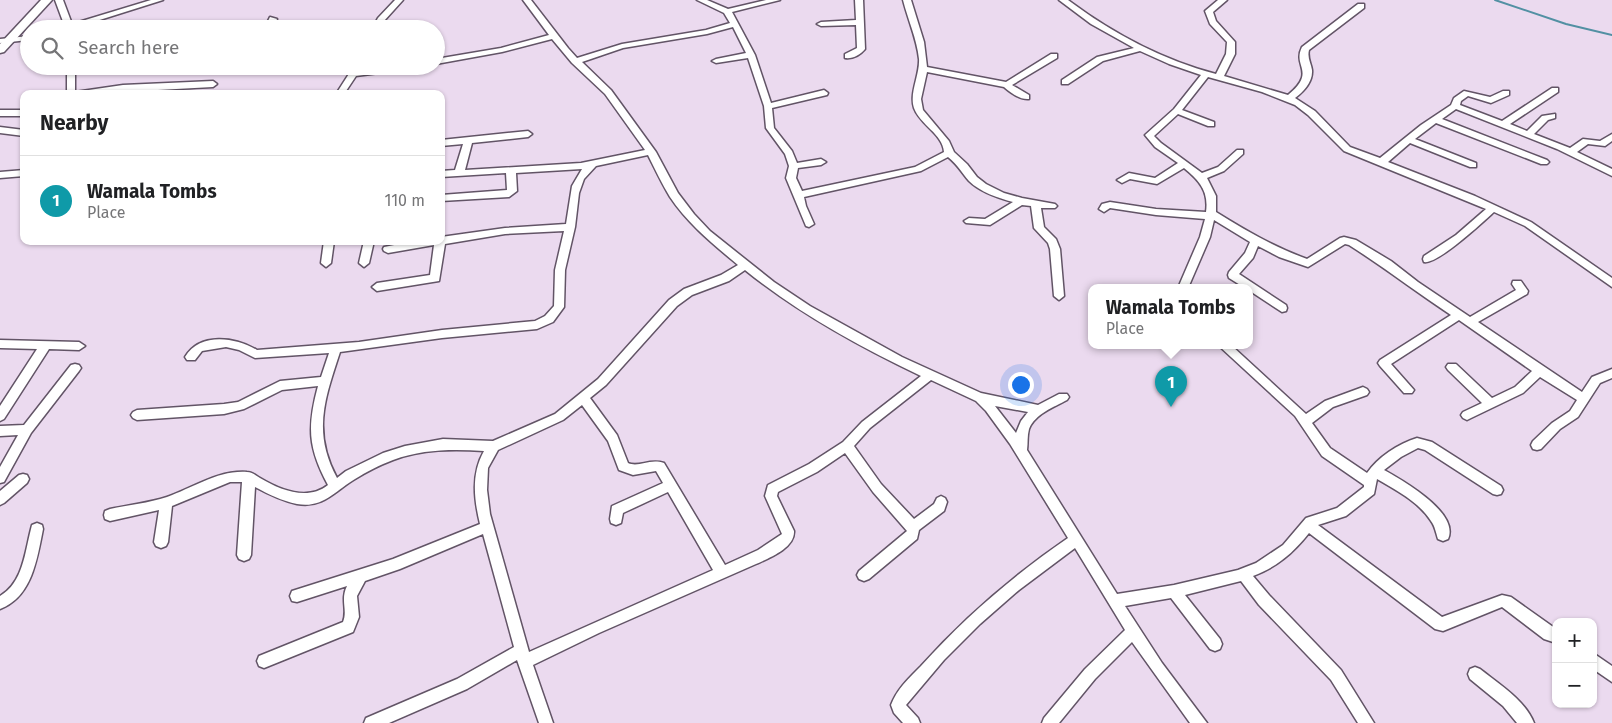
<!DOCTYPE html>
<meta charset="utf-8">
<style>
body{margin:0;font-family:"Fira Sans",sans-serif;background:#f6f6f6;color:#202124}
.controls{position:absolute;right:15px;bottom:15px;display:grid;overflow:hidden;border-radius:10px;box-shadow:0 1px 4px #0004}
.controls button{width:45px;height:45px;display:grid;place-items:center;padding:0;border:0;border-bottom:1px solid #e0e0e0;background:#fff;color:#202124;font:25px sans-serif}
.you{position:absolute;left:1020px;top:384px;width:18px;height:18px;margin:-12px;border:4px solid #fff;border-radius:50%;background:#1a73e8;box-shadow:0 0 0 8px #1a73e833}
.badge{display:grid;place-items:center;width:32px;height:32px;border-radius:50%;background:#db2777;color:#fff;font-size:16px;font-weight:700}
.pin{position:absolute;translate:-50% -41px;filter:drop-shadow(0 1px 2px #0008)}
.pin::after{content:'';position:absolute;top:26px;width:18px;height:15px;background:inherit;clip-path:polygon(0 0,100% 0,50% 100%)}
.popup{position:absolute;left:1088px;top:284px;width:165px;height:65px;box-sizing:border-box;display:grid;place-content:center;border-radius:10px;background:#fff;filter:drop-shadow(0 1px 4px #0005);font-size:16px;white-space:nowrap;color:#757577}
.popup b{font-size:19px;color:#202124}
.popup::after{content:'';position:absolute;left:50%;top:100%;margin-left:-10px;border:10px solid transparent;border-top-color:#fff}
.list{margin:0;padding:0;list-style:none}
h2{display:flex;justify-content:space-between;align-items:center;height:65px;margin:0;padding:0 20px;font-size:21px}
h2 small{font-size:16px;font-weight:400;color:#757577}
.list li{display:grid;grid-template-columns:32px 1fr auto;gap:15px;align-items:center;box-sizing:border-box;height:90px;padding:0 20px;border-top:1px solid #e0e0e0}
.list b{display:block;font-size:19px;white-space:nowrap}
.list p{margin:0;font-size:16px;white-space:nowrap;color:#757577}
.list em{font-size:16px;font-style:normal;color:#757577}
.icon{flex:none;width:28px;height:28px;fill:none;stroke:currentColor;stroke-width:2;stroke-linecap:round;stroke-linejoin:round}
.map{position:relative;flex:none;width:1612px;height:723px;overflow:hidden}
.search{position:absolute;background:#fff;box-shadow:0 1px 4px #0004;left:20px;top:20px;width:425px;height:55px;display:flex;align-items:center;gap:12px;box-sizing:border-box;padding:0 18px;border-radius:28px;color:#757577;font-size:19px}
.panel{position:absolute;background:#fff;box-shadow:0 1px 4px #0004;left:20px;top:90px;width:425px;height:155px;border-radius:10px}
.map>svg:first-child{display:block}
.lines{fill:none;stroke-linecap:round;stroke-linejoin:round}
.stream{stroke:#5290a3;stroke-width:2}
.street-casing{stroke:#625466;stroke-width:3}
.secondary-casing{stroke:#625466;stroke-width:3}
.street{fill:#fff;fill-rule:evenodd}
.secondary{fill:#fff;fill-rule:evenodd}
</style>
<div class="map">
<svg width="1612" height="723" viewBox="0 0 1612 723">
<rect width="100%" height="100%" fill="#ebdaef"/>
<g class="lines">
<!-- stream -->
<polyline class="stream" points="1495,0 1566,24 1612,35"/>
<defs>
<g id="street">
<polygon points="55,0 63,0 72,24 151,0 163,0 71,29 65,27"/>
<polygon points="395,0 403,0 384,21 380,29 372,29 378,18"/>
<path d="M523 0H531L568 48 577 58 622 44 706 30 730 23 724 13 697 0H707L728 9 766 0H780L732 12 755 55 771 103 824 90 828 93 827 95 772 108 774 128 792 151 797 163 821 159 826 162 821 165 798 168 796 178 802 191 915 167 944 152C943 134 920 125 914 108 909 93 920 75 919 59 917 39 908 20 903 0H911L924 42 927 67 1006 82 1051 54H1057V58L1012 85 1029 95V99C1020 100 1011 93 1004 87L927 72 921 99 923 110 949 141 954 152 967 164 977 177 986 184 1004 193 1022 198 1055 204 1057 206 1055 208H1041L1044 227 1056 239 1060 249 1064 296 1059 300 1054 296 1050 249 1048 243 1034 228 1031 206 1022 205 990 225 966 223 964 221 969 218 985 219 1013 202C998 198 980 192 969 181 962 173 958 165 948 157L921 171 804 197 806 206 814 224 809 227 806 226 786 178 789 166 785 154 766 128 764 106 748 58 716 63 712 61 716 59 746 53 733 27 707 34 623 48 582 62 611 90 656 152 678 193 694 214 710 231 774 282 810 306 902 357 981 393 1038 405 1059 394H1067L1069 397 1067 400C1054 407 1035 414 1029 429 1027 436 1028 443 1027 450L1117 594 1174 585 1238 570 1256 563 1283 545 1306 518 1337 508 1364 487V485L1322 456 1295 416 1219 346H1232L1306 414 1325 401 1363 387 1367 389 1369 392 1367 395 1333 407 1312 423 1330 448 1367 473C1378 457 1398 444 1417 438L1432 442 1501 486 1503 490 1501 494 1497 495 1493 494 1425 450 1418 448 1401 457 1384 470C1402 480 1460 513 1448 539L1443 541 1438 539C1436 533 1435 526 1431 521 1419 502 1396 490 1377 479L1374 494 1346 516 1318 525 1442 617 1502 595 1511 597 1556 629V643L1544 639 1502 607 1443 631 1435 629 1309 533C1293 553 1277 567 1253 576L1269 595 1341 670 1374 723H1358L1331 680 1259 605 1241 581 1185 595 1220 639 1222 644 1220 649 1215 651 1210 649 1171 598 1125 606 1162 663 1207 723H1190L1132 642 1095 679 1059 723H1042L1044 718 1085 669 1125 630 1075 548 1019 590 980 624 944 660 906 705 918 718 920 723H903L894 713 891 705C897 689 909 678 921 666 965 617 1014 575 1068 538L1010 444 986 411 976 401 931 380 870 428 854 446 881 484 914 519 934 504 937 498 941 496 945 498 947 502 944 511 919 530 917 539 869 579 864 581 859 579 857 575 859 571 907 531 873 492 845 453 817 472 778 492 777 496 794 531C795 548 769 558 756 564L599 633 533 665 553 723H539L517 660 467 689 389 723H364L366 718 457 679 514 647 483 534 400 569 365 581 357 596 359 617 353 632 264 668 259 666 257 661 259 656 343 622C348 610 340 600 347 586L297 602 292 601 290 596 292 591 393 559 480 524C474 499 471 474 484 451 453 449 423 449 393 460 380 465 366 472 355 479 336 490 323 509 297 504 282 501 268 494 255 487L251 555 249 559 244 561 239 559 237 555 242 482H230L172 506 168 542 166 546 161 548 156 546 154 542 159 510 110 521 105 519 104 515 105 511 110 509C128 505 149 503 167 497 193 488 218 470 247 472 252 472 255 475 260 478 280 490 308 501 328 485 308 448 307 427 318 386L282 390 244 409 224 414 137 420 133 418 131 415 133 412 137 410 224 404 238 402 280 381 321 377 329 353 255 358 239 350 226 347 202 351 195 360H187L185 357C200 332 235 337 257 350L359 342 442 330 535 321 545 316 554 306 555 270 564 231 505 234 445 244 439 281 377 291 372 287 377 283 430 275 434 245 388 253 384 251 383 249 384 247 415 241H441V237L505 228 566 224 572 186 582 169 516 173 517 191 509 197 441 201V195L507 190 506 173 441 177V171L455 170 463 144 441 146V140L528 131 532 134 528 137 472 143 465 170 581 163 645 150 605 94 572 63 552 39 502 52 436 64V59L501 48 549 35ZM648 155C655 169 662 184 670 197 688 224 713 244 738 265L721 275 684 289 669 300 598 379 555 414 493 441 443 439 405 446 383 453 346 471 337 478C312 432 325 398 340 352L442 338 537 329 553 322 564 307 565 270 575 227 579 193 584 179 596 166ZM745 270C798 313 860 347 921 376L862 422 843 442 809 464 768 485 765 496 782 534 758 550 725 565 664 463C649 458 639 468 628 463L617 435 590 398 606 385 677 306 692 295 729 281ZM582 405 608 441 619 470 633 475 656 471 663 483 612 506 610 519 611 523 616 525 621 523 623 513 668 492 713 570 529 652 490 514 487 490 488 468 498 450 563 420ZM995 406 1028 412 1021 421 1016 433Z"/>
<path d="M855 0H863L865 49C860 55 853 59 845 58V54L857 48 856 25 821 26 817 24 821 22 856 20Z"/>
<path d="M1059 0H1068C1112 33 1163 60 1216 74L1226 54 1227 42 1210 24 1205 11 1218 0H1227L1213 12 1216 21 1235 42V54L1224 76 1288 95C1317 71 1292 67 1302 47L1358 4H1364V8L1309 50C1307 58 1311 63 1312 70 1313 82 1303 92 1295 98L1315 111 1350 147 1380 158 1421 125 1451 105 1454 98 1464 91 1490 97 1503 91H1509V95L1491 103 1468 96 1461 101 1460 105 1502 121 1552 88H1558V92L1510 124 1527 131 1542 116 1555 114V118L1548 120 1534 134 1570 148 1583 139 1600 141 1612 134V141L1605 146 1588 144 1577 152 1612 169V176L1557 149 1456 109 1442 119 1547 160 1549 162 1547 164H1541L1436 123 1415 139 1476 163V167H1470L1410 143 1388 162 1475 196 1531 222 1612 278V287L1525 226 1494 212C1483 222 1437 265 1424 262L1423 259 1424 256 1456 235 1486 209 1344 151 1308 115 1295 105 1262 92 1208 77 1182 110 1214 122V126H1208L1178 114 1154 136 1161 143 1202 173 1218 167 1237 150H1243V154L1224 171 1207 178 1216 196V212C1245 230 1274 247 1307 259L1340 238 1344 237 1356 240 1391 261 1418 282 1470 317 1516 290 1512 284 1513 281H1521L1528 291 1527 294 1478 322 1582 392 1592 377 1612 369V378L1600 383 1578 417 1560 429 1541 449 1537 450 1533 449 1531 445 1533 441 1552 423 1570 411 1577 400 1540 377 1523 393 1471 418 1467 420 1463 418 1461 415 1463 412 1482 403 1448 370 1446 367 1448 364H1456L1492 398 1515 387 1532 371 1459 320 1391 364 1414 390 1412 393H1404L1380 366 1378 363 1380 360 1451 315C1416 292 1384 267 1349 245L1345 244 1308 267 1279 257 1258 246 1253 258 1239 274 1286 305 1287 308 1286 311 1282 312 1250 291V288H1245L1229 278 1228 275 1229 272 1245 253 1250 242 1214 220 1210 237 1188 288H1178L1200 237 1205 219 1156 215 1110 208 1104 212 1099 209 1102 204 1110 202 1156 209 1206 212C1209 191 1199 180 1184 168L1157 184 1130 179 1122 183 1117 180 1129 173 1155 178 1178 163 1155 147 1145 135 1174 109 1201 75 1169 64 1140 51 1103 61 1068 84H1062V80L1097 57 1134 48 1091 24Z"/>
<polygon points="270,17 277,19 272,29 264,29"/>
<polygon points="29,36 29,40 0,43 0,39"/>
<path d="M67 66H75V92L123 85 213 81 217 84 213 87C164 89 115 94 67 94Z"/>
<polygon points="354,66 360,66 361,68 359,71 395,66 421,66 417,68 356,76 344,94 336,94"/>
<rect x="0" y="110" width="24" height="6"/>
<polygon points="0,127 24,130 24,136 0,133"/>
<polygon points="24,170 24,176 0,178 0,172"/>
<polygon points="324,241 334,241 331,263 326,267 321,263"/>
<polygon points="364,241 374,241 369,263 364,267 359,263"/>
<polygon points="0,340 79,342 85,346 79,350 49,349 4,419 0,421 0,406 37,349 0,348"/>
<polygon points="75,364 79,365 81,368 79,371 31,433 4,482 0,483 0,467 18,435 0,436 0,426 24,425 71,365"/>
<polygon points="23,474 27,475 29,479 27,483 4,503 0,505 0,491 19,475"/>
<path d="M37 523 42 525 43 529C37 559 32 597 0 609V596C23 583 25 552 31 529L32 525Z"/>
<polygon points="1593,653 1612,666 1612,682 1593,669"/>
<path d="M1475 667 1480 669C1499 684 1525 700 1534 723H1517L1503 706 1470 679 1468 674 1470 669Z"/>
</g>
<polygon id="secondary" points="41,0 52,0 4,52 0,53 0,44"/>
</defs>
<!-- street casing -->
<use href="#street" class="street-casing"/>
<!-- secondary casing -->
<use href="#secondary" class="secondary-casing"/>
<!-- street -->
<use href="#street" class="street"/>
<!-- secondary -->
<use href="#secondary" class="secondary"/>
</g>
</svg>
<div class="controls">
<button>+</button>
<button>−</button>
</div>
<div class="you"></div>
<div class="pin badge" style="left:1171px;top:407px;background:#0f9aa8">1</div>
<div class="popup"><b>Wamala Tombs</b>Place</div>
<div class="search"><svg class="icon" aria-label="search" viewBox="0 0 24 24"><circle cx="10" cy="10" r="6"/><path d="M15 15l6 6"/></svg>Search here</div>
<section class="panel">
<h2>Nearby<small></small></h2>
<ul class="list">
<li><span class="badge" style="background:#0f9aa8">1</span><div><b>Wamala Tombs</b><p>Place</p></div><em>110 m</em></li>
</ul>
</section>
</div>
